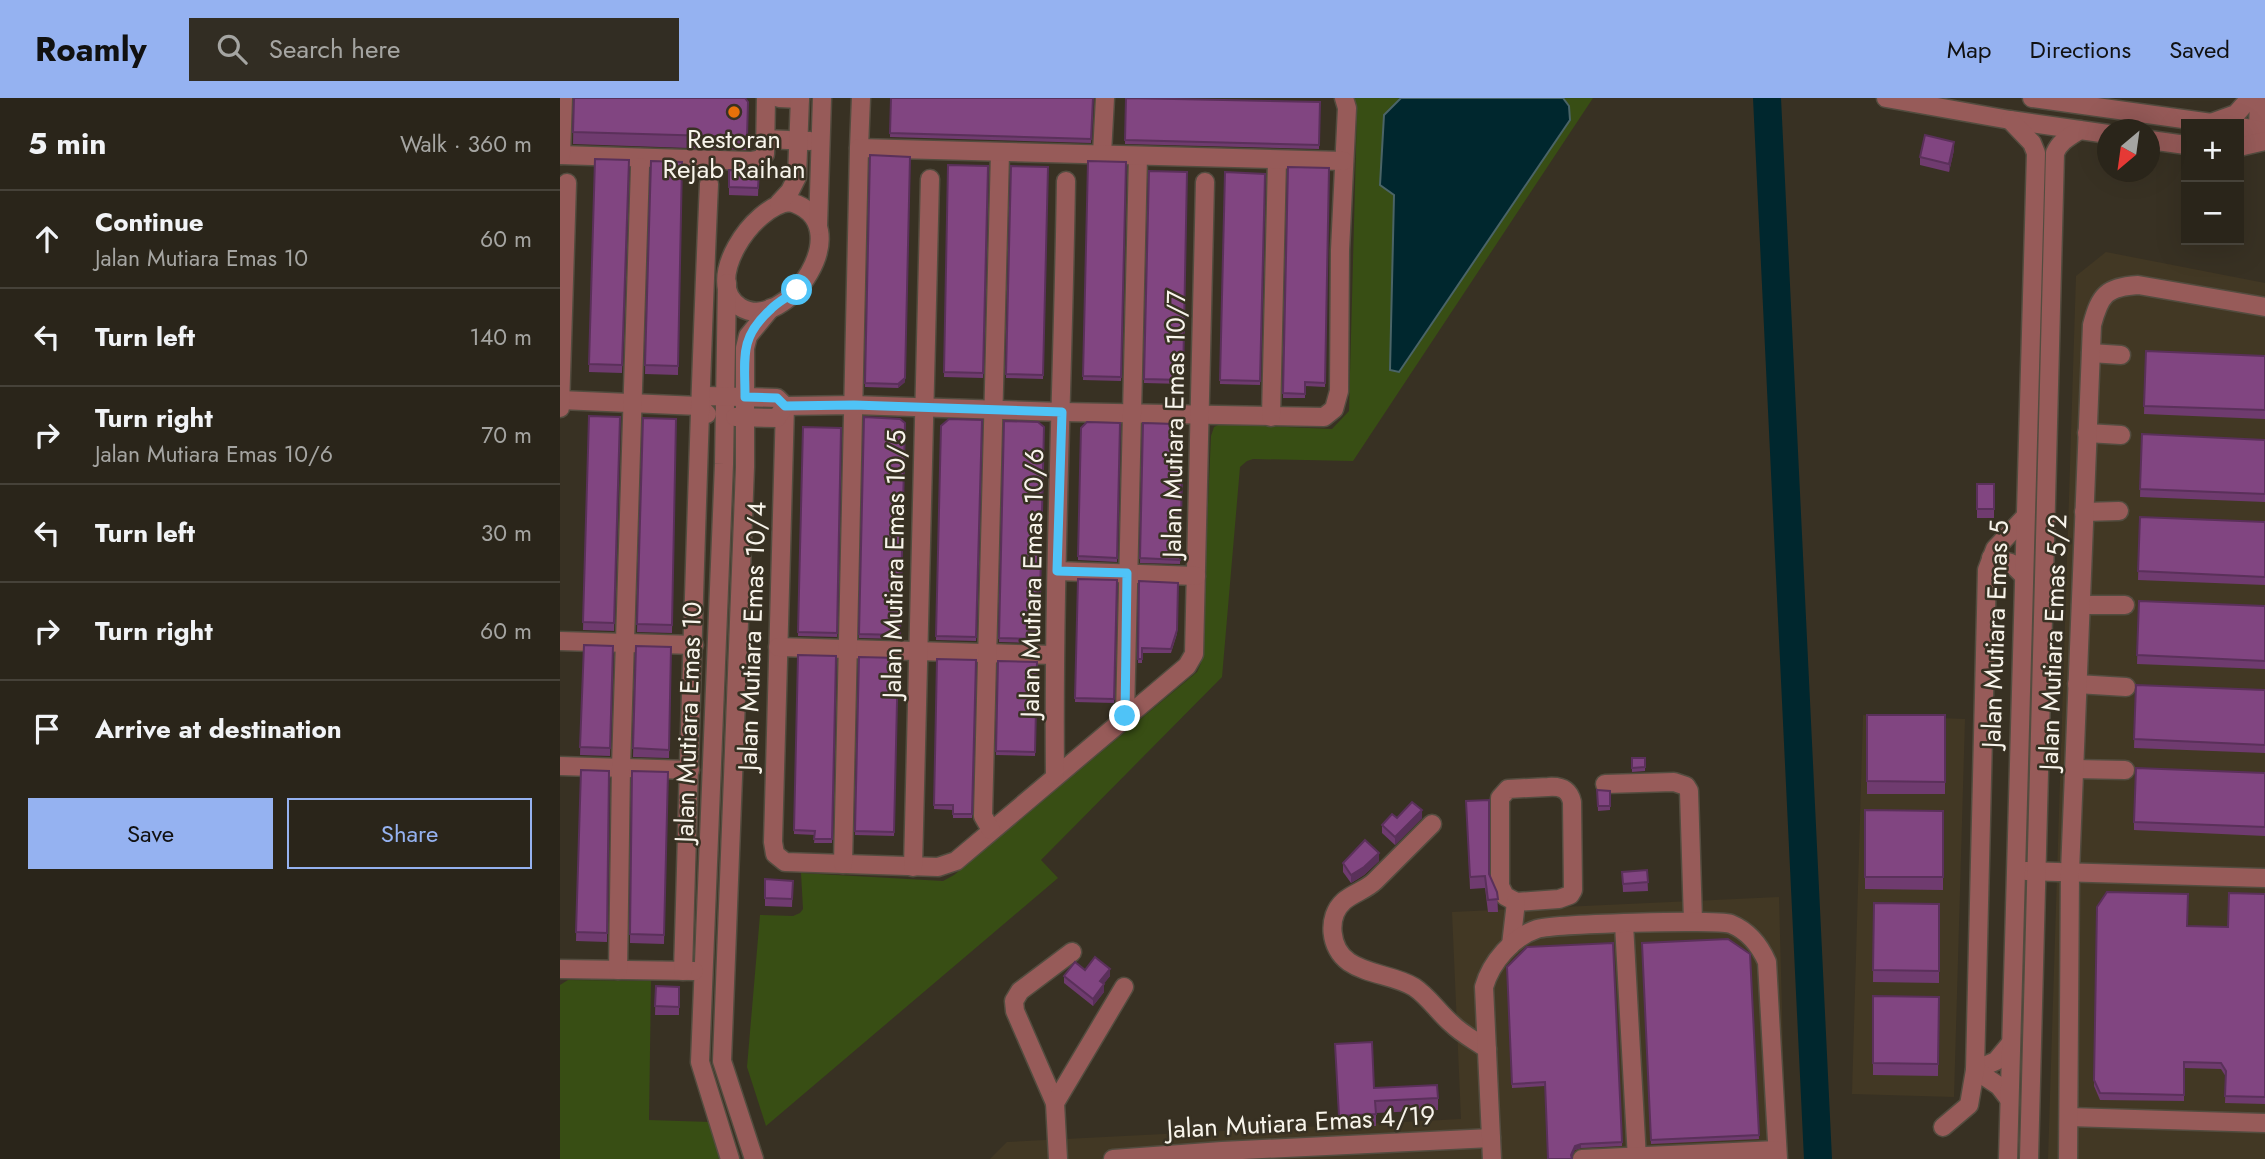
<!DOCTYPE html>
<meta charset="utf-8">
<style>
body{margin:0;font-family:Jost,sans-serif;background:#322d23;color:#f1f3f6}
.controls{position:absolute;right:21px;top:21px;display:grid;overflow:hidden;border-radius:0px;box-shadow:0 7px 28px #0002}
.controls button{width:63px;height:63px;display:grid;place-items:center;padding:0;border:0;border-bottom:2px solid #464239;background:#2a251a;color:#f1f3f6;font:35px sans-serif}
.compass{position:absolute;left:1537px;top:21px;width:63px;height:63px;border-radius:50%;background:#2a251a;box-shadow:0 7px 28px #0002;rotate:209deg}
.stop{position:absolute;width:21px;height:21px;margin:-16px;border:5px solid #4fc3f7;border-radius:50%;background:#fff}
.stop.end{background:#4fc3f7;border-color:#fff;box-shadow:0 2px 7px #0008}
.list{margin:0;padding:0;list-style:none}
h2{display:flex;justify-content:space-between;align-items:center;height:91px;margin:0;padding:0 28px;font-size:30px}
h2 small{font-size:23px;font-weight:400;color:#a5a5a2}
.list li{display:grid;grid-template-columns:46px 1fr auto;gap:21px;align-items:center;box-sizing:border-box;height:98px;padding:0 28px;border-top:2px solid #464239}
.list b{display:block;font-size:26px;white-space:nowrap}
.list p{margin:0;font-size:23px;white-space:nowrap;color:#a5a5a2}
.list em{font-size:23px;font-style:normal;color:#a5a5a2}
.actions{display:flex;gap:14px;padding:21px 28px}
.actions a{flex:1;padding:16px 0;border:2px solid #95b2f1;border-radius:0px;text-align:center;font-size:24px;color:#95b2f1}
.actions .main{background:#95b2f1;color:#111}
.icon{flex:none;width:38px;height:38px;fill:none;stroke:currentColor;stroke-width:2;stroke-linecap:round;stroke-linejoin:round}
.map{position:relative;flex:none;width:1705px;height:1061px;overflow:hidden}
header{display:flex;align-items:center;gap:42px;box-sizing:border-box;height:98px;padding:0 35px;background:#95b2f1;color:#111}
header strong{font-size:33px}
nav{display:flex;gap:38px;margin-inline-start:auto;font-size:24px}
.search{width:490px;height:63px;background:#322d23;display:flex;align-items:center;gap:18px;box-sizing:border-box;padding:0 24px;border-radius:0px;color:#a5a5a2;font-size:26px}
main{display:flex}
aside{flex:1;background:#2a251a}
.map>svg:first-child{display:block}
.built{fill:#423824}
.green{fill:#384e14}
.water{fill:#00272e;stroke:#4a6467;stroke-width:2}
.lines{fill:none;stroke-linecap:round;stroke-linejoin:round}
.river{stroke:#00272e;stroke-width:28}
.minor-casing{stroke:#534c3f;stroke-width:21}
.minor{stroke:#975b59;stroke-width:18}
.wall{fill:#6f3b6f}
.shaded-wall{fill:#5a305a}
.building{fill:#814581;stroke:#5a305a;stroke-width:2}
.route{stroke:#4fc3f7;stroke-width:9}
.food-dot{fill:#e8710a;stroke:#383123;stroke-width:2.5}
.labels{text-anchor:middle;stroke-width:5;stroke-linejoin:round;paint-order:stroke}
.poi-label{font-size:26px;fill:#f8f4eb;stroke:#383123}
.street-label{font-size:26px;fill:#f8f4eb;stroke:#383123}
</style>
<header>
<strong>Roamly</strong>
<div class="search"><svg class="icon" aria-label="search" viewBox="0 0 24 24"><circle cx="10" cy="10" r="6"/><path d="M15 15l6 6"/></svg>Search here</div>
<nav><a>Map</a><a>Directions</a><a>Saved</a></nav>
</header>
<main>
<aside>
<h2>5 min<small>Walk · 360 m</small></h2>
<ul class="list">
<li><svg class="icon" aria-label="ahead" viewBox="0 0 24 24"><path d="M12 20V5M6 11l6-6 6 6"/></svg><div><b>Continue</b><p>Jalan Mutiara Emas 10</p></div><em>60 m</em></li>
<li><svg class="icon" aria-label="left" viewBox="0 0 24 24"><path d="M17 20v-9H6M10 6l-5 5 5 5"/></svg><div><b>Turn left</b></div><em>140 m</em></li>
<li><svg class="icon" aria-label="right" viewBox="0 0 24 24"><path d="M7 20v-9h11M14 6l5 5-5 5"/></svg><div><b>Turn right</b><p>Jalan Mutiara Emas 10/6</p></div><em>70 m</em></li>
<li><svg class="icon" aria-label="left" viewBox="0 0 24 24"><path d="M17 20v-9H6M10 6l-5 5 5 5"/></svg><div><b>Turn left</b></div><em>30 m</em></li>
<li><svg class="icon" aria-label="right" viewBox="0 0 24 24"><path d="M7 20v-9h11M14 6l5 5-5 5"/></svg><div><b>Turn right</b></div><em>60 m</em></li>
<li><svg class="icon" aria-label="arrive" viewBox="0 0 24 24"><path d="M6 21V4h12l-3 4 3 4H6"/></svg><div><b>Arrive at destination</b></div></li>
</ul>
<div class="actions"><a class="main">Save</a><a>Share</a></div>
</aside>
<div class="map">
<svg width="1705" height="1061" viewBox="0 0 1705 1061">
<rect width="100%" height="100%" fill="#383123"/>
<!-- built -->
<g class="built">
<polygon points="1546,154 1705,185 1705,1061 1488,1061 1516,178"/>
<polygon points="1303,617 1405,621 1394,999 1292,996"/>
<polygon points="1219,799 1226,1061 430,1061 447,1044 901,1021 892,814"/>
</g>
<!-- green -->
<g class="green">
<polygon points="793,0 1033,0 793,363 693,361 687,363 680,369 662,579 481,762 498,780 206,1028 187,969 200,817 233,818 240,815 243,811 241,775 383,783 394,777 637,574 641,565 651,338 654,329 660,326 772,331 789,313 797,13"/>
<polygon points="8,882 91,883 89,1022 151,1024 159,1061 0,1061 0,887"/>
</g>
<!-- water -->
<polygon class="water" points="841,0 1003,0 1009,8 1010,22 839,274 830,272 834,97 820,87 824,17"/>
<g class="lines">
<!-- river -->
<polyline class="river" points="1207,0 1258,1061"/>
<defs>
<g id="minor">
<polyline points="219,0 240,1"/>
<polyline points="1326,0 1450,22 1548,36"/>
<polyline points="1472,0 1659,26"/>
<polyline points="1699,0 1698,32 1705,39"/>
<polyline points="1651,25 1676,16 1690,0"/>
<polyline points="1679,29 1705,33"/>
<polyline points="205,41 250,43"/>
<polyline points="1590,42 1626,47"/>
<polyline points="1679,49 1705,43"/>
<polyline points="299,50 301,0"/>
<polyline points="542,56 545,0"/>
<polyline points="0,57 191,63 201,61 205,56 206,0"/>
<polyline points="1,57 3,0"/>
<path d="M230 104C302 124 226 238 180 209 141 185 193 107 230 104Z"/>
<polyline points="219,105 230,93 237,79 240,0"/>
<polyline points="258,128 262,0"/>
<polyline points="167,185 164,366 140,964 170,1061"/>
<polyline points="1531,255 1561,257"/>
<polyline points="0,302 139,308 147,316"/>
<polyline points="139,308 147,298 217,300 225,308 294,307 502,314 764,319 774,311 779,293 780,152 787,10 784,0"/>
<polyline points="225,308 213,744 215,756 225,764 378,769 396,763 627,568 634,556 645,84"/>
<polyline points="0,310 7,85"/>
<polyline points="175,319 217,320 225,308"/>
<polyline points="711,319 717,62"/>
<polyline points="1527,335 1561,337"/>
<polyline points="1524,414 1559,413"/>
<polyline points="1431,460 1451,465 1463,477"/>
<polyline points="497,473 636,478"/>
<polyline points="1521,507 1565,507"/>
<polyline points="0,543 134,547"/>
<polyline points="218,549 494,557"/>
<polyline points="1517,586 1566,589"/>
<polyline points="565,618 578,58"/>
<polyline points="0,668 130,672"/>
<polyline points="1514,671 1565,672"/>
<path d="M495 677C493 480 503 281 506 83"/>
<polyline points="1045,686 1114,684 1126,688 1129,693 1133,823"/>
<path d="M988 689C1001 688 1009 691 1012 704L1013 792 1010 797 999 801 956 804 945 798 940 788V700L948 691Z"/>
<path d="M872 726C853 745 834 764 815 783 806 792 793 795 784 803 766 819 770 851 789 864 808 877 834 877 854 889 869 899 878 914 892 926 902 936 916 943 927 951"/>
<polyline points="431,732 423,718 440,55"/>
<polyline points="283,766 299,50 784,63"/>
<polyline points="353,769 370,81"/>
<polyline points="1466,773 1705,780"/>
<polyline points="1064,826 1077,1061"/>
<polyline points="951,847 956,804"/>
<polyline points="0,871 134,873"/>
<polyline points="58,872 61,669 80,69"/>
<path d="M123 873C131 610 137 348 149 86"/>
<polyline points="1415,972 1436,963 1451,945"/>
<polyline points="1415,972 1439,988 1449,1001"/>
<polyline points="495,1005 455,913 454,903 460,893 512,854"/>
<polyline points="1509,1019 1705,1025"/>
<polyline points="1383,1029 1409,1007 1415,972 1427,472 1435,451 1465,419"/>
<polyline points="194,1061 162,963 185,369 185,250 188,238 211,210"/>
<polyline points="498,1061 495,1005 564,889"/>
<polyline points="553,1061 662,1053 931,1040"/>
<path d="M932 1061 924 889C931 864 953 839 977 831 992 826 1157 821 1171 826 1188 833 1200 848 1207 864L1218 1061"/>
<polyline points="1022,1061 1217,1052"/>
<polyline points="1448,1061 1476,55 1472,45 1450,22"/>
<path d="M1469 1061 1495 55C1500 43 1509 39 1520 32"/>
<path d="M1508 1061 1510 774 1532 227C1540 197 1546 189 1578 187L1705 209"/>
</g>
</defs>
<!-- minor casing -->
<use href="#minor" class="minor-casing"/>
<!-- minor -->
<use href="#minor" class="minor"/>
</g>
<!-- wall -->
<g class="wall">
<polygon points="14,0 188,4 187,52 13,46"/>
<polygon points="331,0 533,0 531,45 330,39"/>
<polygon points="566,0 760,4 759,51 565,46"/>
<polygon points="1394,52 1389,74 1360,67 1360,59"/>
<polygon points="310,57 345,284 338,290 305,289"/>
<polygon points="35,61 69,62 62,275 29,274"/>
<polygon points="91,63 122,64 118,277 85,276"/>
<polygon points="528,63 566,64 561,283 523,282"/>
<polygon points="388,67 428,68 423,280 384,279"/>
<polygon points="451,68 488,69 483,281 446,280"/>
<polygon points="728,69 769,70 765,289 745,288 745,300 723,300"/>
<polygon points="169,72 199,73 198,98 169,97"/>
<polygon points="589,73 627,74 623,286 584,285"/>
<polygon points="665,74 705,76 700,287 660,286"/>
<polygon points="1586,253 1705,258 1705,321 1584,316"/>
<polygon points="29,318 60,319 54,533 23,532"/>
<polygon points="304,319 340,321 340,541 299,540"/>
<polygon points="83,320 116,321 112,535 77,534"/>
<polygon points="422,322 416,543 376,542 381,328"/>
<polygon points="444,323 484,329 479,545 439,544"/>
<polygon points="560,325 557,464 518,462 521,330"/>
<polygon points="583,325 614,339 623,339 620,466 580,465"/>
<polygon points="243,329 281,330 277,539 238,538"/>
<polygon points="1582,336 1705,342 1705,404 1580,399"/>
<rect x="1417" y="386" width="17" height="34"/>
<polygon points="1580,419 1705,424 1705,487 1578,482"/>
<polygon points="518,481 557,482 554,605 515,604"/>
<polygon points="579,483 617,536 611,555 582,555 582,565 578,565"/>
<polygon points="1579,503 1705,508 1705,571 1577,566"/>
<polygon points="24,547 53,548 50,658 20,657"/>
<polygon points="76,548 111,549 109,660 73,659"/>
<polygon points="238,557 276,558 272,745 254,745 255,737 234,736"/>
<polygon points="299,559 338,560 334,738 295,737"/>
<polygon points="377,561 416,562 412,720 393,720 393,712 374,711"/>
<polygon points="438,563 477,564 475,658 436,657"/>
<polygon points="1576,587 1705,592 1705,655 1574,650"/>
<rect x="1307" y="617" width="78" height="79"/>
<polygon points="1072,660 1085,660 1085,673 1072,674"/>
<polygon points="21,672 49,673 47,844 16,843"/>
<polygon points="72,673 108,674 104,846 70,845"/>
<polygon points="1705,675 1705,738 1574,732 1574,724"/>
<polygon points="1037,692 1050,693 1050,712 1038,713"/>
<polygon points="906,703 929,776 937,794 938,814 928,814 925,790 910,791"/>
<polygon points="1305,712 1383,713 1383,792 1305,791"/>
<polygon points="837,720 862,720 835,747 822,735 822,727"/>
<polygon points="819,763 804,777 791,785 783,774 783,765"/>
<polygon points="1087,772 1088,793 1063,794 1062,774"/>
<polygon points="205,781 233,783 232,809 205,808"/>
<polygon points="1705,796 1705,1006 1665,1005 1666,979 1661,971 1624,970 1624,1003 1540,1002 1534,988 1537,809 1627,828 1668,829"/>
<polygon points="1314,805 1379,806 1379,885 1313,884"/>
<polygon points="1082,845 1190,856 1199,1041 1091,1046"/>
<polygon points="947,869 1062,1044 1062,1048 1021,1050 1015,1052 985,988 952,990"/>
<polygon points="525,872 550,878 543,886 544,894 533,908 504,885 504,878"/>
<polygon points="96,888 119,889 119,917 95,917"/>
<polygon points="1313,898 1379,899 1378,978 1313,977"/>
<polygon points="775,946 814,990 878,1000 878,1012 816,1015 816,1028 779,1029"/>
</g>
<!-- shaded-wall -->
<g class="shaded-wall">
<polygon points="1394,44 1394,52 1389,74 1389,66"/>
<polygon points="350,59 345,284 338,290 338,286"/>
<polygon points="862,712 862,720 835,747 835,739"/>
<polygon points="819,755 819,763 804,777 791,785 791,777"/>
<polygon points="550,871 550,878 540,891 540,883"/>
<polygon points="544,886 544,894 533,908 533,901"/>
<polygon points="1021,1046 1021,1050 1015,1052 1011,1061 1011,1057 1015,1048"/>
</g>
<!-- building -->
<g class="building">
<polygon points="14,0 185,0 188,4 187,39 13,34"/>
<polygon points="331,0 533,0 531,41 330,35"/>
<polygon points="566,0 760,4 759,47 565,42"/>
<polygon points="1365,37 1394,44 1389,66 1360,59"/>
<polygon points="310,57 350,59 345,280 338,286 305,285"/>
<polygon points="35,61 69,62 62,267 29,266"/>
<polygon points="91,63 122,64 118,268 85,267"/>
<polygon points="528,63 566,64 561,279 523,278"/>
<polygon points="388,67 428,68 423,275 384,274"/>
<polygon points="451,68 488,69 483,277 446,276"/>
<polygon points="728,69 769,70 765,285 745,284 745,296 723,295"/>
<polygon points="169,72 199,73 198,90 169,89"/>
<polygon points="589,73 627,74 623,282 584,281"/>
<polygon points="665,74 705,76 700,283 660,282"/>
<polygon points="1586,253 1705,258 1705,312 1584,308"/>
<polygon points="29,318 60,319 54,525 23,524"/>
<polygon points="304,319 340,321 345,325 340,537 299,536"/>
<polygon points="83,320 116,321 112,527 77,526"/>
<polygon points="389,321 422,322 416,539 376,538 381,328"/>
<polygon points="444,323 478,324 484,329 479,541 439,540"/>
<polygon points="527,324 560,325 557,460 518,458 521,330"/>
<polygon points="583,325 614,326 614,339 623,339 620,462 580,460"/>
<polygon points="243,329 281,330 277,535 238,534"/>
<polygon points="1582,336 1705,342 1705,396 1580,391"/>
<rect x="1417" y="386" width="17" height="25"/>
<polygon points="1580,419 1705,424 1705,479 1578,473"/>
<polygon points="518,481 557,482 554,601 515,600"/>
<polygon points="579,483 618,485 617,532 611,551 582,550 582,561 578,561"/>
<polygon points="1579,503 1705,508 1705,563 1577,557"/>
<polygon points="24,547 53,548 50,650 20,649"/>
<polygon points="76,548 111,549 109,652 73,650"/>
<polygon points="238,557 276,558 272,741 254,741 255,733 234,732"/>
<polygon points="299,559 338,560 334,734 295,733"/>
<polygon points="377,561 416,562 412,716 393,716 393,707 374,707"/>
<polygon points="438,563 477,564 475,654 436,653"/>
<polygon points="1576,587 1705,592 1705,647 1574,641"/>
<polygon points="1307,617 1385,617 1385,684 1307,683"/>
<polygon points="1072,660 1085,660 1085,669 1072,670"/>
<polygon points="1576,670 1705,675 1705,729 1574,724"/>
<polygon points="21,672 49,673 47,835 16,834"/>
<polygon points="72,673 108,674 104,837 70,836"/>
<polygon points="1037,692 1050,693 1050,708 1038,708"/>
<polygon points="929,702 929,776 937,794 938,801 928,802 925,778 910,779 906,703"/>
<polygon points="852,704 862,712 835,739 822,727 832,716 837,720"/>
<polygon points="1305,712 1383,713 1383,779 1305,779"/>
<polygon points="805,742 819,755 804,769 791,777 783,765"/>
<polygon points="1087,772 1088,784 1063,786 1062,774"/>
<polygon points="205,781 233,783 232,801 205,800"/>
<polygon points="1547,794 1628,796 1627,828 1668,829 1669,795 1705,796 1705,999 1665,998 1666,973 1661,965 1624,964 1624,997 1540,995 1534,982 1537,809"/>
<polygon points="1314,805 1379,806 1379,873 1313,872"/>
<polygon points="1168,841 1190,856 1199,1037 1091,1042 1082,845"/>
<polygon points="1053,845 1062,1044 1021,1046 1015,1048 1011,1057 1012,1061 988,1061 985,984 952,986 947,869 967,849"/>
<polygon points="535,859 550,871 540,883 544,886 533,901 504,878 515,864 525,872"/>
<polygon points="96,888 119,889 119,909 95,908"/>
<polygon points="1313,898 1379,899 1378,966 1313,965"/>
<polygon points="812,944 814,990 877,987 878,1000 815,1003 816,1016 779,1018 775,946"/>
</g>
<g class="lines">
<!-- route -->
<path class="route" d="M237 192C228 199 217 204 210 212 179 240 185 260 185 299L217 300 225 308 294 307 502 314 497 473 567 475 565 618"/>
</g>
<!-- markers -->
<circle class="food-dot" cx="174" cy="14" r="7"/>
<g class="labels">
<!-- poi labels -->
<g class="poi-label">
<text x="174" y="50">Restoran<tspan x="174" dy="30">Rejab Raihan</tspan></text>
</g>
<!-- street labels -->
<g class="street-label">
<text transform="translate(614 326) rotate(-89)" y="9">Jalan Mutiara Emas 10/7</text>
<text transform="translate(334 466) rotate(-89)" y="9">Jalan Mutiara Emas 10/5</text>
<text transform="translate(472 485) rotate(-89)" y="9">Jalan Mutiara Emas 10/6</text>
<text transform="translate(1435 536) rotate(-88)" y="9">Jalan Mutiara Emas 5</text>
<text transform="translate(192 538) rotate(-88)" y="9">Jalan Mutiara Emas 10/4</text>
<text transform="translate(1493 544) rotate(-88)" y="9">Jalan Mutiara Emas 5/2</text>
<text transform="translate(128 624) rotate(-88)" y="9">Jalan Mutiara Emas 10</text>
<text transform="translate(741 1024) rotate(-3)" y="9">Jalan Mutiara Emas 4/19</text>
</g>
</g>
</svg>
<div class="controls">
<button>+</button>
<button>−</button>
</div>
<svg class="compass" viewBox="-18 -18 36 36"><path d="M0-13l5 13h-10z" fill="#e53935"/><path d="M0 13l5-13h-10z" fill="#a5a5a2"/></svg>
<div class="stop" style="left:237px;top:192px"></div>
<div class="stop end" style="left:565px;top:618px"></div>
</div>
</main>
